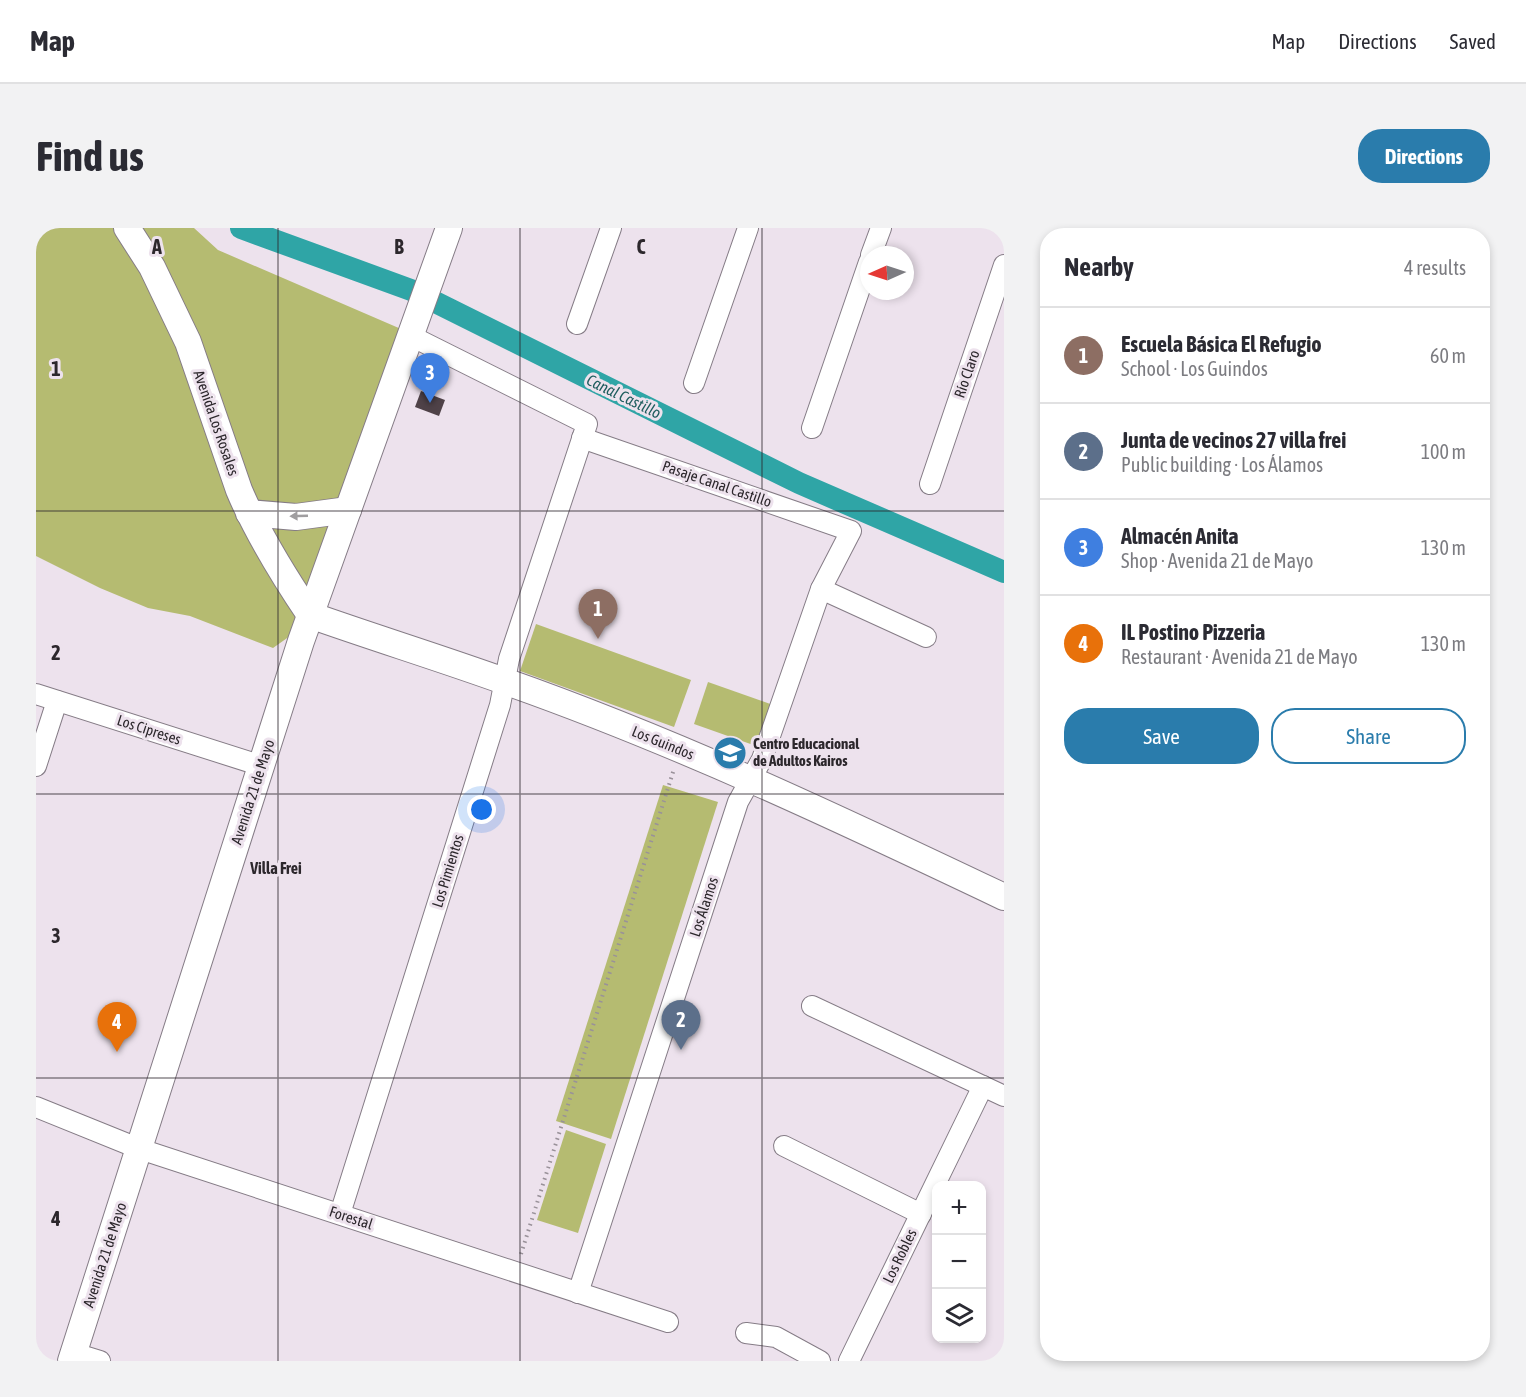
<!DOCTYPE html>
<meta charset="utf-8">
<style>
body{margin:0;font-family:"Asap Condensed",sans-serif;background:#f2f2f3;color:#2b2b33}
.controls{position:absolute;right:18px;bottom:18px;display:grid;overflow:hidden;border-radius:12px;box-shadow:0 3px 9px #0003}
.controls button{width:54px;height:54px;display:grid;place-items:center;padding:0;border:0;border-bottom:2px solid #e1e1e2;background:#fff;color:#2b2b33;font:30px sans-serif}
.compass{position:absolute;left:824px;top:18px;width:54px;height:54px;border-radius:50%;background:#fff;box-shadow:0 3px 9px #0003;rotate:267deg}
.you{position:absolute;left:446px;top:582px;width:21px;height:21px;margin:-15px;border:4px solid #fff;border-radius:50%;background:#1a73e8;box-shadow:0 0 0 9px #1a73e833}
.badge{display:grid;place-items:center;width:39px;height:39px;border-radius:50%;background:#2a7cac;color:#fff;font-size:20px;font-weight:700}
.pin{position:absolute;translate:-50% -50px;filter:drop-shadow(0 2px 3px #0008)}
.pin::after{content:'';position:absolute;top:32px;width:21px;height:18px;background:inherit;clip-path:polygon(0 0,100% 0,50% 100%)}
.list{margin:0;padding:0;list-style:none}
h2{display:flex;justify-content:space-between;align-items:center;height:78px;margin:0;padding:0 24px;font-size:26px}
h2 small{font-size:20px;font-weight:400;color:#7c7c81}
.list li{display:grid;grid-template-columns:39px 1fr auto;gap:18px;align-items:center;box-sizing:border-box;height:96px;padding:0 24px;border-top:2px solid #e1e1e2}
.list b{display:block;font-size:22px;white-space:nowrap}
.list p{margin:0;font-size:20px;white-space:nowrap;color:#7c7c81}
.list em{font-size:20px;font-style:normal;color:#7c7c81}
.actions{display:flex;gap:12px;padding:18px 24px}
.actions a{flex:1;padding:14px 0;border:2px solid #2a7cac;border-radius:24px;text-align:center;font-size:21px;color:#2a7cac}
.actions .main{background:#2a7cac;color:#fff}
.icon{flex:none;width:33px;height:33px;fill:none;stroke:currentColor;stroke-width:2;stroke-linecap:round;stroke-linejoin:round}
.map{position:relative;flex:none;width:968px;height:1133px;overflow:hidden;border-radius:24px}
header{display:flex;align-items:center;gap:36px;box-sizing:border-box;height:84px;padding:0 30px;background:#fff;border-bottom:2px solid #e1e1e2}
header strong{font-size:28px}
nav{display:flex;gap:33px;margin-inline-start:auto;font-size:21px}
.intro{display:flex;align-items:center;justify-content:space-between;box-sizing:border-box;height:144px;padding:0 36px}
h1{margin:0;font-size:42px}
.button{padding:15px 27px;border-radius:24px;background:#2a7cac;color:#fff;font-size:21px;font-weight:700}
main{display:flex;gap:36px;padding:0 36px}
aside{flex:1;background:#fff;border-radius:24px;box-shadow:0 3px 9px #0003}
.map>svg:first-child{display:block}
.green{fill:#b5bb71}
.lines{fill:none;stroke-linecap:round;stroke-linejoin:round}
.canal{stroke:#2fa5a6;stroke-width:22}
.building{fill:#4f4248}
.minor-casing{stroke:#857c86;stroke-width:22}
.tertiary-casing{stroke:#857c86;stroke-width:28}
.path{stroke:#999199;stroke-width:4;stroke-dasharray:1.5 4.5;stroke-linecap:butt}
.minor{stroke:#fff;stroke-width:20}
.tertiary{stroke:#fff;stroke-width:26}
.oneway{fill:#a09ea0}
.grid{fill:none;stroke:#2c272c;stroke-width:1.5;stroke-opacity:0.55}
.labels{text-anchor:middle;stroke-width:6;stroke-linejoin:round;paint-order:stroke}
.street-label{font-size:15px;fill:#2c272c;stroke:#ede2ed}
.poi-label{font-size:15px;font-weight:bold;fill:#2c272c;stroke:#ede2ed;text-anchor:start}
.water-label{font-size:16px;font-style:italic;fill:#205e5f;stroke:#ede2ed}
.neighbourhood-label{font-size:16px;font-weight:bold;fill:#2c272c;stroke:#ede2ed}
.grid-label{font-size:20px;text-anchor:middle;font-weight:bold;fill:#2c272c;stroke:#ede2ed;stroke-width:6;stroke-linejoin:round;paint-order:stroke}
</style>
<header>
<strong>Map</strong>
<nav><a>Map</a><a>Directions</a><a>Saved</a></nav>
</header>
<div class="intro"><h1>Find us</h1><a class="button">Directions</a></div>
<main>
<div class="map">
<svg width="968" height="1133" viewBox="0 0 968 1133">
<rect width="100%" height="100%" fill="#ede2ed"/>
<!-- green -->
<g class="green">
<polygon points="0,0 158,0 182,22 372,104 254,408 237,420 154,388 112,380 64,360 0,328"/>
<polygon points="500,396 655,452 638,499 484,443"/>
<polygon points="672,454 737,477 723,519 658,496"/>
<polygon points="627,557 682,574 575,911 520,893"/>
<polygon points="530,902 570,916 542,1005 501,992"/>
</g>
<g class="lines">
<!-- canal -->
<polyline class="canal" points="205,0 375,62 763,255 968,344"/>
</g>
<!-- building -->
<polygon class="building" points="385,163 409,172 403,188 379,179"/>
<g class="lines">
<defs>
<g id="minor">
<polyline points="835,27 845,0"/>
<polyline points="541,96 575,0"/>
<polyline points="658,155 712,0"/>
<polyline points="776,200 833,34"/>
<polyline points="894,256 968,37"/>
<polyline points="785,361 890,409"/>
<polyline points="0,466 226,538"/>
<polyline points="0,538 21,473"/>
<polyline points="776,778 968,868"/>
<polyline points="0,879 104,921 632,1094"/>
<polyline points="748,918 885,986"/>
<polyline points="304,986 464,477 473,431 551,196 375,108"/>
<polyline points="542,1065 702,574 726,531 785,361 815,303 546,210"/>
<polyline points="710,1105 740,1109 784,1133"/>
<polyline points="38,1125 64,1133"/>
<polyline points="813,1133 947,858"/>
</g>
<g id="tertiary">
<path d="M91 0 116 39 152 114 203 262C222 307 247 347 274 387"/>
<polyline points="213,285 260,289 312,282"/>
<path d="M274 387C339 410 404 430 468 453 639 513 804 591 968 669"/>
<polyline points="35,1133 265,413 413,0"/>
</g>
</defs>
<!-- minor casing -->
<use href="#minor" class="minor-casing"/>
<!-- tertiary casing -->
<use href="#tertiary" class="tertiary-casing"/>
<!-- path -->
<polyline class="path" points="485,1026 638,541"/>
<!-- minor -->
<use href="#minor" class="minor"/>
<!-- tertiary -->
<use href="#tertiary" class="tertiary"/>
</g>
<!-- one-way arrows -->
<defs><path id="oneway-solid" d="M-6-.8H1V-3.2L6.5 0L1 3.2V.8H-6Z" transform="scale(1.5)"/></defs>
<use class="oneway" href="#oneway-solid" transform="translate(263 288) rotate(178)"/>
<!-- grid -->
<path class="grid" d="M242 0V1133M484 0V1133M726 0V1133M0 283H968M0 566H968M0 850H968"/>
<!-- icons -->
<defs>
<symbol id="school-disc" viewBox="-11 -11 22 22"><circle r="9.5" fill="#2a7cac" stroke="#ede2ed"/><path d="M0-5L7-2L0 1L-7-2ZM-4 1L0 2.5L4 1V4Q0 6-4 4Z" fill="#fff"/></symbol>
</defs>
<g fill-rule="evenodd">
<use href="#school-disc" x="675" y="506" width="38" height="38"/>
</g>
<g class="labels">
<!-- street labels -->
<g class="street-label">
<text transform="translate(931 146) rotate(-71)" y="5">Río Claro</text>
<text transform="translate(180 195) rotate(71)" y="5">Avenida Los Rosales</text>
<text transform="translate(681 256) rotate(19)" y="5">Pasaje Canal Castillo</text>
<text transform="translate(113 502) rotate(18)" y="5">Los Cipreses</text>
<text transform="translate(627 515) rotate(22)" y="5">Los Guindos</text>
<text transform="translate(217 564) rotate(-72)" y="5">Avenida 21 de Mayo</text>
<text transform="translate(412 643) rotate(-73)" y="5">Los Pimientos</text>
<text transform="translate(668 679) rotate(-72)" y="5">Los Álamos</text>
<text transform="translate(315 990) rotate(18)" y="5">Forestal</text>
<text transform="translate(69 1027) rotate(-72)" y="5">Avenida 21 de Mayo</text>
<text transform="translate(864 1028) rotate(-64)" y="5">Los Robles</text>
</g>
<!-- poi labels -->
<g class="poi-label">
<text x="717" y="521">Centro Educacional<tspan x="717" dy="17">de Adultos Kairos</tspan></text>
</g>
<!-- water labels -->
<g class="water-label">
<text transform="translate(588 168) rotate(26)" y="6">Canal Castillo</text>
</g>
<!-- neighbourhood labels -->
<g class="neighbourhood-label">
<text x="240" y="646">Villa Frei</text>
</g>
</g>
<g class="grid-label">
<text x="121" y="26">A</text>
<text x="363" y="26">B</text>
<text x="605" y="26">C</text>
<text x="20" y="148">1</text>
<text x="20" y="432">2</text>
<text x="20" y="715">3</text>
<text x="20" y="998">4</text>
</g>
</svg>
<div class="controls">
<button>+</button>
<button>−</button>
<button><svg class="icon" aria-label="layers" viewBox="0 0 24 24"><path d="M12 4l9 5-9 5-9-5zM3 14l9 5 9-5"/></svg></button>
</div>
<svg class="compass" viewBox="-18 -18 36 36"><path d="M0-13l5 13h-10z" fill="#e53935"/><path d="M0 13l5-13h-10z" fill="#7c7c81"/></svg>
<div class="you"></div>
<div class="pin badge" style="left:562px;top:411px;background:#8d6e63">1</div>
<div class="pin badge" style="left:645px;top:822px;background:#5c6f8a">2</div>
<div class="pin badge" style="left:394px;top:175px;background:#3f7fe0">3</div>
<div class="pin badge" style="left:81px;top:824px;background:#e8710a">4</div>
</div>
<aside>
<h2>Nearby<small>4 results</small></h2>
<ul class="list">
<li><span class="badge" style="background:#8d6e63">1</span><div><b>Escuela Básica El Refugio</b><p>School · Los Guindos</p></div><em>60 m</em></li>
<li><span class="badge" style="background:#5c6f8a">2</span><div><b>Junta de vecinos 27 villa frei</b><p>Public building · Los Álamos</p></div><em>100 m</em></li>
<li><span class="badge" style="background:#3f7fe0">3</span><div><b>Almacén Anita</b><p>Shop · Avenida 21 de Mayo</p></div><em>130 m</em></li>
<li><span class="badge" style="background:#e8710a">4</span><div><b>IL Postino Pizzeria</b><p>Restaurant · Avenida 21 de Mayo</p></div><em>130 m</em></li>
</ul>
<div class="actions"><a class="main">Save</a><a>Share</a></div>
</aside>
</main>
